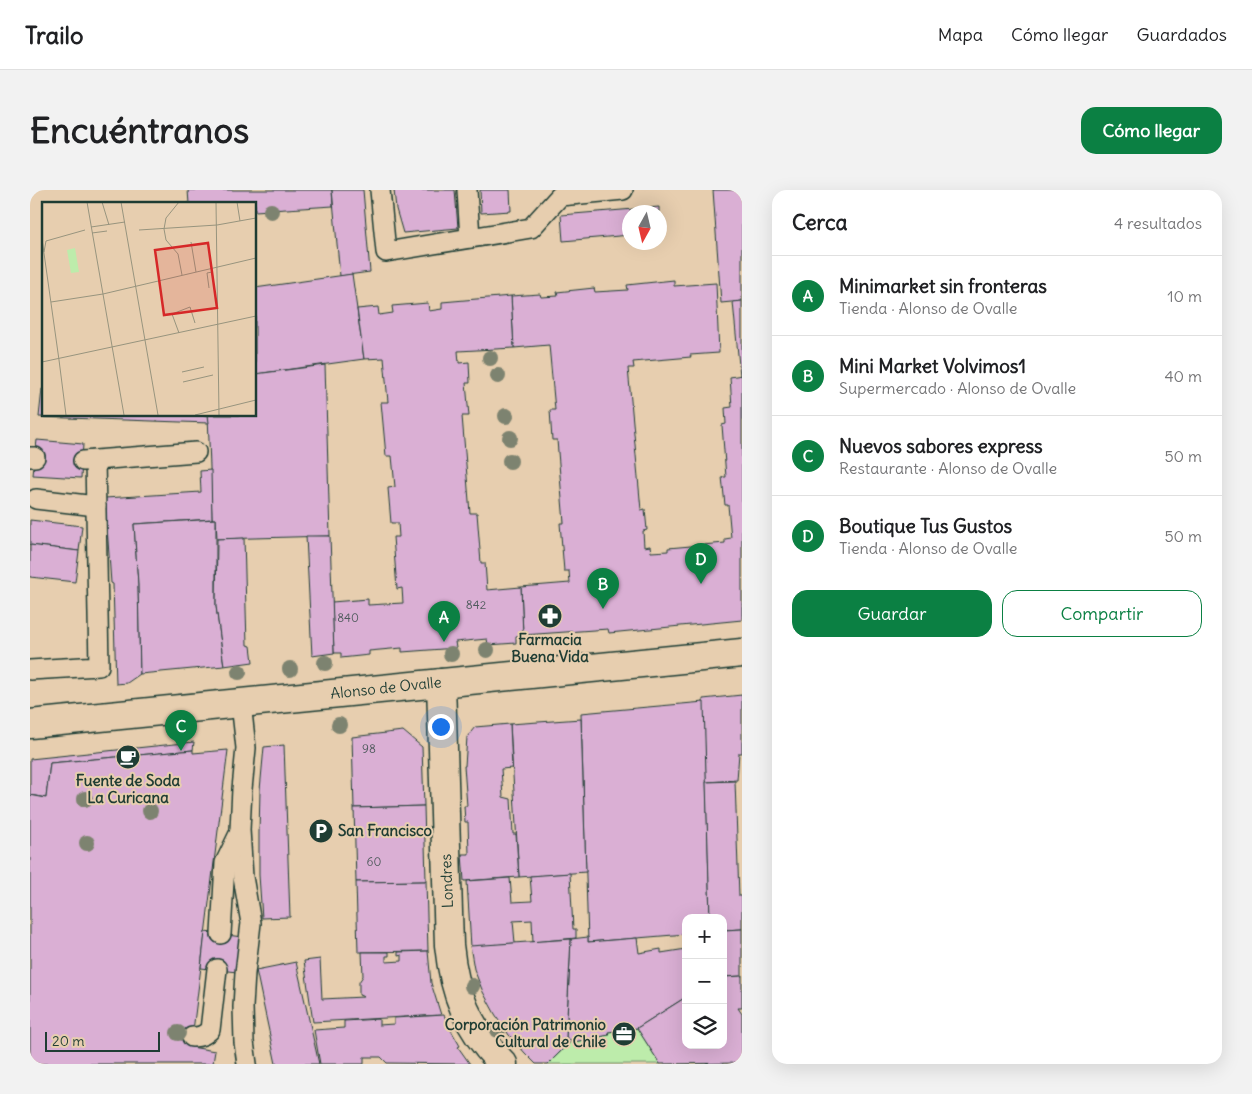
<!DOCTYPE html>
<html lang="es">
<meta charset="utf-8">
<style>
body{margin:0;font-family:Delius,sans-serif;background:#f2f2f2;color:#202124}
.controls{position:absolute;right:15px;bottom:15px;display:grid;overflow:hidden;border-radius:10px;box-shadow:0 5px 20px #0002}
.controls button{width:45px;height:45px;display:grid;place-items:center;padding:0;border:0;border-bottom:1px solid #e0e0e0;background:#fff;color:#202124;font:25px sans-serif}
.compass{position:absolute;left:592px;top:15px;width:45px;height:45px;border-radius:50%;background:#fff;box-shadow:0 5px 20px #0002;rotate:188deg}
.scale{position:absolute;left:15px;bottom:12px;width:115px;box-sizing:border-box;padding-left:5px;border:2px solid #1f3d34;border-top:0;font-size:14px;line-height:18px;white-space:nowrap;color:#1f3d34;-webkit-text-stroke:4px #e7ceaf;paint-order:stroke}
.you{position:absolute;left:410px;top:536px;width:18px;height:18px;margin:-12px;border:4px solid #fff;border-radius:50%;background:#1a73e8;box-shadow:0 0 0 8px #1a73e833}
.badge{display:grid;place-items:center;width:32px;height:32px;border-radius:50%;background:#0b8043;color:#fff;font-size:16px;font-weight:700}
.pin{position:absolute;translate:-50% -41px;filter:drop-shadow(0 1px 2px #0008)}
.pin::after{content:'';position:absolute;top:26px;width:18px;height:15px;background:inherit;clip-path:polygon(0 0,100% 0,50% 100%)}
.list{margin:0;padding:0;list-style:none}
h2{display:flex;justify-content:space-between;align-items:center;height:65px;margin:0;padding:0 20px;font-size:21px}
h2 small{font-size:16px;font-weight:400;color:#757577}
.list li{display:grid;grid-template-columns:32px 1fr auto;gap:15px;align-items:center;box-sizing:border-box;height:80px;padding:0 20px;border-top:1px solid #e0e0e0}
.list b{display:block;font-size:19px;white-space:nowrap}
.list p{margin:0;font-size:16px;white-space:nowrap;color:#757577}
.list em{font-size:16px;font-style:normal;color:#757577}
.actions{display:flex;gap:10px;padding:15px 20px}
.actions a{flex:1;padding:11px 0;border:1px solid #0b8043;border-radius:15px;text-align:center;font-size:18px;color:#0b8043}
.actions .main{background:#0b8043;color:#fff}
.icon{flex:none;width:28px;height:28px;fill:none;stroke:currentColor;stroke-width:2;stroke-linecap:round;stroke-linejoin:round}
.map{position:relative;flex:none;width:712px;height:874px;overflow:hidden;border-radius:15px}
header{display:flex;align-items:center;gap:30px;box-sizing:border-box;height:70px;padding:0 25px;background:#fff;border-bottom:1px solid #e0e0e0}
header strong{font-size:24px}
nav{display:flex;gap:28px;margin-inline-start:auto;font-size:18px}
.intro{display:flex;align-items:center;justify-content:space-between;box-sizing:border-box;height:120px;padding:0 30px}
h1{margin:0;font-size:35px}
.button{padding:12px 22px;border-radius:15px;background:#0b8043;color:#fff;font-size:18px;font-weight:700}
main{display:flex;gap:30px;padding:0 30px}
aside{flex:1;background:#fff;border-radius:15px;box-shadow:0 5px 20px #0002}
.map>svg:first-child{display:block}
.green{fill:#bdecab;stroke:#6e9470}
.building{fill:#daafd4;stroke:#1f3d34}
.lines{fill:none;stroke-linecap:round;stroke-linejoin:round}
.lane-casing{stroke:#1f3d34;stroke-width:22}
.street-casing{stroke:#1f3d34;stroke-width:31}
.lane{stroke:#e7ceaf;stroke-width:19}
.street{stroke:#e7ceaf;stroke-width:28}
.tree{fill:#7d836f}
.labels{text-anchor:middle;stroke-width:4;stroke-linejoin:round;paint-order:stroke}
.number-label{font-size:12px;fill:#4e5a5c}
.poi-label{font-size:15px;font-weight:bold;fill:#1f3d34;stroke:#e7ceaf}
.street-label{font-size:15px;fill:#1f3d34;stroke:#e7ceaf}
.inset-road{fill:none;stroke:#97947e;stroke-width:1}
.view{fill:#d62828;fill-opacity:0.15;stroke:#d62828;stroke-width:2.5}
.inset-edge{fill:none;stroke:#1f3d34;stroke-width:2.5}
</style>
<header>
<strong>Trailo</strong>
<nav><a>Mapa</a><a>Cómo llegar</a><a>Guardados</a></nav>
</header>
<div class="intro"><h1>Encuéntranos</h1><a class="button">Cómo llegar</a></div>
<main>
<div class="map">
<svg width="712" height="874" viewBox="0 0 712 874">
<rect width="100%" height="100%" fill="#e7ceaf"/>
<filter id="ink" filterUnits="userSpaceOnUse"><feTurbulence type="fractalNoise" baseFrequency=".02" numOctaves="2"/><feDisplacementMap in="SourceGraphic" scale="10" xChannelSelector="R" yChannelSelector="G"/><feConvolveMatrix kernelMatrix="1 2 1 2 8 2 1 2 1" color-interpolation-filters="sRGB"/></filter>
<g filter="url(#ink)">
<!-- green -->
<polygon class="green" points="607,838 630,874 518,874 541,852 539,850 543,849 544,852 579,845 578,842"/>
<!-- building -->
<g class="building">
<polygon points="158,0 302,0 303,16 225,21 225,14 159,14"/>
<polygon points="302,0 333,0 340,82 310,86"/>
<polygon points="364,0 425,0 428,38 373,43 366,19"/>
<polygon points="450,0 480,0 481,21 451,23"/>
<polygon points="683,0 712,0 712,111 691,113"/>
<polygon points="629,17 629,22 600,22 600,45 533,51 531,25"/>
<polygon points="322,84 334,169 225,184 225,98"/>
<polygon points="644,90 644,96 686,93 689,163 660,165 661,167 603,172 604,178 598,178 611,320 615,319 617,340 613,341 614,357 620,356 621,362 638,361 638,358 695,353 695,349 701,348 698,315 695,315 692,287 696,287 692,235 696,234 695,218 702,217 700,187 712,185 712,430 579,443 578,439 493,445 491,397 540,393 539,381 534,381 530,333 534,333 527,250 522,250 520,220 525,220 519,155 484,158 481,106 510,104 511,107 528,106 527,102 564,98 565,102 598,100 597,95"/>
<polygon points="481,106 484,158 428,161 429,173 439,172 440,193 436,193 439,226 432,226 440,323 447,323 451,373 455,373 457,400 491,397 493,445 486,446 486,453 458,455 457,449 425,452 426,458 372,462 372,458 339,461 339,465 311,468 311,463 304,463 302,412 338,409 338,415 373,413 372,398 367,399 363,347 369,347 368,333 361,333 358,298 365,297 362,266 356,266 351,212 358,212 354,168 334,169 327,119 348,117 349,125 363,123 362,116 398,113 399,121 412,119 412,112"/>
<polygon points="712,111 712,185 710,186 703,112"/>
<polygon points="295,175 300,346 187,349 186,329 182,329 178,225 225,225 225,184"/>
<polygon points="12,199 14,199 14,225 178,225 179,233 9,227"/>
<polygon points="7,250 53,254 51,288 3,285"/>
<polygon points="181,280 182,329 104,334 108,394 110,484 97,493 86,494 83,394 81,393 75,308 171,302 170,281"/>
<polygon points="186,329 186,416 194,476 110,484 108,394 104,334"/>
<polygon points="0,330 52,336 49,361 0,355"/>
<polygon points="276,346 300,346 304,463 282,466"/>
<polygon points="214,348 217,455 221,456 223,472 194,476 186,416 187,349"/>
<polygon points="0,355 49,361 45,392 0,387"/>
<polygon points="712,505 712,563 709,563 707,590 676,592 673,509"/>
<polygon points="674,512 680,728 656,728 656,744 558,752 551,523"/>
<polygon points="551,529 556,682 489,687 480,534"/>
<polygon points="480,534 482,578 471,579 473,607 481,609 483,644 486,644 489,687 434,691 432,664 439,664 438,632 435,632 434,616 437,616 434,576 435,576 437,547 445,537"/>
<polygon points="373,541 392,557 394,616 324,618 322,547"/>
<polygon points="164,552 163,560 20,573 16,608 0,605 0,569"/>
<polygon points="254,555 260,727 232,728 229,685 229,643 230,600 234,557"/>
<polygon points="163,560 163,563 198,560 161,857 185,861 183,873 192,874 0,874 0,605 16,608 20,573"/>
<polygon points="705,591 709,706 712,706 712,739 693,740 693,728 680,728 676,592"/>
<polygon points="394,616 396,691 326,692 324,618"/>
<polygon points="540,683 543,739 546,739 546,748 503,752 502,730 483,731 485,753 441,757 437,691 480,688 482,712 502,711 500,686"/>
<polygon points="396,691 398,761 328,762 326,692"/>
<polygon points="712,739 712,786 693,787 693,740"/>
<polygon points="175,742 212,747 207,782 171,778"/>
<polygon points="558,747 558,752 607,748 609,763 631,759 631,763 656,759 656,807 607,838 578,842 579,845 544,852 543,849 539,850 536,847 541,749"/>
<polygon points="541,749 536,847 541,851 518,874 506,874 495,863 479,845 465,824 453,802 444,779 440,756"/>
<polygon points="398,761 401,793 411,825 283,832 274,771 290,769 292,809 334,807 329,805 329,792 333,786 332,762 359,762 359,766 356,766 356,772 372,771 372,765 368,766 368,762"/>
<polygon points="266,772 289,874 246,874 226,780"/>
<polygon points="712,786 712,818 708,818 712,824 712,873 630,874 607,838 656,807 656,855 693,855 693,787"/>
<polygon points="414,825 422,842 430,856 428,857 440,874 357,873 351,867 334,867 334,874 290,874 284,840 314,838 314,831 349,829 349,835 364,834 364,828"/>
</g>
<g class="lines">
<defs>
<g id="lane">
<polyline points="350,0 356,62 501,38 530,6 593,0"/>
<polyline points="437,0 440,48"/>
<polyline points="0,267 5,267"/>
<polyline points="53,271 166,262"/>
<polyline points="6,309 66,316"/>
<polyline points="0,480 69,476 65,270"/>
<polyline points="211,513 216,558 212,599 210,640 213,687 221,733 215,783 213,817 214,852 217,874"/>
<polyline points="191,744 195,673 209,644"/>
<path d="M162 847C171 847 174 845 180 840L187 779"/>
</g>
<g id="street">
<path d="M411 493 419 755C424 804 438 839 473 874"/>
<polyline points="0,534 712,463"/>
</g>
</defs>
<!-- lane casing -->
<use href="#lane" class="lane-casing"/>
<!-- street casing -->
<use href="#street" class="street-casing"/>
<!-- lane -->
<use href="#lane" class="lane"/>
<!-- street -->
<use href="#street" class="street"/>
</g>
<!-- trees -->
<g class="tree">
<circle cx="241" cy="21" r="8"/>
<circle cx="460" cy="168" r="8"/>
<circle cx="468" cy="186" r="8"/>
<circle cx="476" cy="226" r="8"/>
<circle cx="480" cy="248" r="8"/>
<circle cx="480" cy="271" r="8"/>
<circle cx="457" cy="460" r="8"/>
<circle cx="421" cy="464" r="8"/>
<circle cx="295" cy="473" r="8"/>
<circle cx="260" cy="479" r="8"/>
<circle cx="209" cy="482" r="8"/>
<circle cx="309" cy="535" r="8"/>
<circle cx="55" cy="609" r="8"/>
<circle cx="120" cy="621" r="8"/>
<circle cx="57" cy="653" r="8"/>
<circle cx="442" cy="796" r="8"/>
<circle cx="468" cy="840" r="8"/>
<circle cx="148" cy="843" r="8"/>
</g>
</g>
<!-- icons -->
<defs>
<symbol id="pharmacy-disc" viewBox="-11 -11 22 22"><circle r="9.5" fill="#1f3d34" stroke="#e7ceaf"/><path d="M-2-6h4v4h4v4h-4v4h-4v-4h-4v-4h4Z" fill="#fff"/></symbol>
<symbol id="cafe-disc" viewBox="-11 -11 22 22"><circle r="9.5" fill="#1f3d34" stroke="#e7ceaf"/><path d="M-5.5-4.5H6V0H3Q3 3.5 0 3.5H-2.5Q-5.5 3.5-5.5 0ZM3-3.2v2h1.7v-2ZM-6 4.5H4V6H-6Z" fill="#fff"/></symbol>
<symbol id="parking-disc" viewBox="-11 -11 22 22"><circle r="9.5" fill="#1f3d34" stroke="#e7ceaf"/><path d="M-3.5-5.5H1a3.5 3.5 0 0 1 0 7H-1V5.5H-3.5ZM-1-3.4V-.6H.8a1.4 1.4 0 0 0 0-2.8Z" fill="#fff"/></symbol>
<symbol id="office-disc" viewBox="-11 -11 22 22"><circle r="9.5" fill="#1f3d34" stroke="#e7ceaf"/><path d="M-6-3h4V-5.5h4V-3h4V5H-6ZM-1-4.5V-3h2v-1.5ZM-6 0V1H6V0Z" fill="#fff"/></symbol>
</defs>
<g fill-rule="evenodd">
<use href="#pharmacy-disc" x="506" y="412" width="28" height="28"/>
<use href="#cafe-disc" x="84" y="553" width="28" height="28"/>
<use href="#parking-disc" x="277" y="627" width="28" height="28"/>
<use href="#office-disc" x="580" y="830" width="28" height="28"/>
</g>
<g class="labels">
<!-- number labels -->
<g class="number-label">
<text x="446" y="419">842</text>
<text x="318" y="432">840</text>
<text x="339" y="563">98</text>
<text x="344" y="676">60</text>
</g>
<!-- poi labels -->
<g class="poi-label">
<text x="520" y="455">Farmacia<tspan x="520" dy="17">Buena Vida</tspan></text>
<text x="98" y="596">Fuente de Soda<tspan x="98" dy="17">La Curicana</tspan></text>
<text x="308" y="646" text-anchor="start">San Francisco</text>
<text x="576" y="840" text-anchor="end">Corporación Patrimonio<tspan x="576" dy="17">Cultural de Chile</tspan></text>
</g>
<!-- street labels -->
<g class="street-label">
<text transform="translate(356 498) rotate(-6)" y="5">Alonso de Ovalle</text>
<text transform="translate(417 691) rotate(-92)" y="5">Londres</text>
</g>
</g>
<!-- overview -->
<g transform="translate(12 12)">
<rect width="214" height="214" fill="#e7ceaf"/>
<path d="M33 46 37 70 29 71 25 48Z" fill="#bdecab"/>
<path class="inset-road" d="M45 0 82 213M60 0 67 23M79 0 116 213M137 0 124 16 122 27 124 38 136 52 140 73M174 0 177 213M195 0 198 19M49 25 83 20M97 28 175 23 214 16M50 31 65 29M0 37 17 158M149 40 154 70M2 50 4 39 43 28M167 86 165 71 170 70M9 100 61 92 214 56M137 131 130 112 148 105 153 121M17 158 24 213M0 160 214 114M140 170 162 165M141 180 171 173M153 213 214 198"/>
<path class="view" d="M166 41 175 106 122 113 113 48Z"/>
<rect width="214" height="214" class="inset-edge"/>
</g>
</svg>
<div class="controls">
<button>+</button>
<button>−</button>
<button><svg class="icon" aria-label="layers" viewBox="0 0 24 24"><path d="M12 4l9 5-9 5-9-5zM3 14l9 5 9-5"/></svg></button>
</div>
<svg class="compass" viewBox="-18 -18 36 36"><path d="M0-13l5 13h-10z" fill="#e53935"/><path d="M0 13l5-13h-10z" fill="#757577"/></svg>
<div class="scale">20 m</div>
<div class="you"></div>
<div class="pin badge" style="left:414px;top:452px">A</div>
<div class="pin badge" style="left:573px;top:419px">B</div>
<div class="pin badge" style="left:151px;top:561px">C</div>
<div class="pin badge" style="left:671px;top:394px">D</div>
</div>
<aside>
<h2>Cerca<small>4 resultados</small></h2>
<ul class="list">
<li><span class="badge">A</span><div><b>Minimarket sin fronteras</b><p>Tienda · Alonso de Ovalle</p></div><em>10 m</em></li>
<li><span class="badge">B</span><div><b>Mini Market Volvimos1</b><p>Supermercado · Alonso de Ovalle</p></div><em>40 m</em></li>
<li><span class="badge">C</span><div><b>Nuevos sabores express</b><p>Restaurante · Alonso de Ovalle</p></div><em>50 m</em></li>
<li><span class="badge">D</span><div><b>Boutique Tus Gustos</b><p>Tienda · Alonso de Ovalle</p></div><em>50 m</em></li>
</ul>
<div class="actions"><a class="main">Guardar</a><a>Compartir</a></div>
</aside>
</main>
